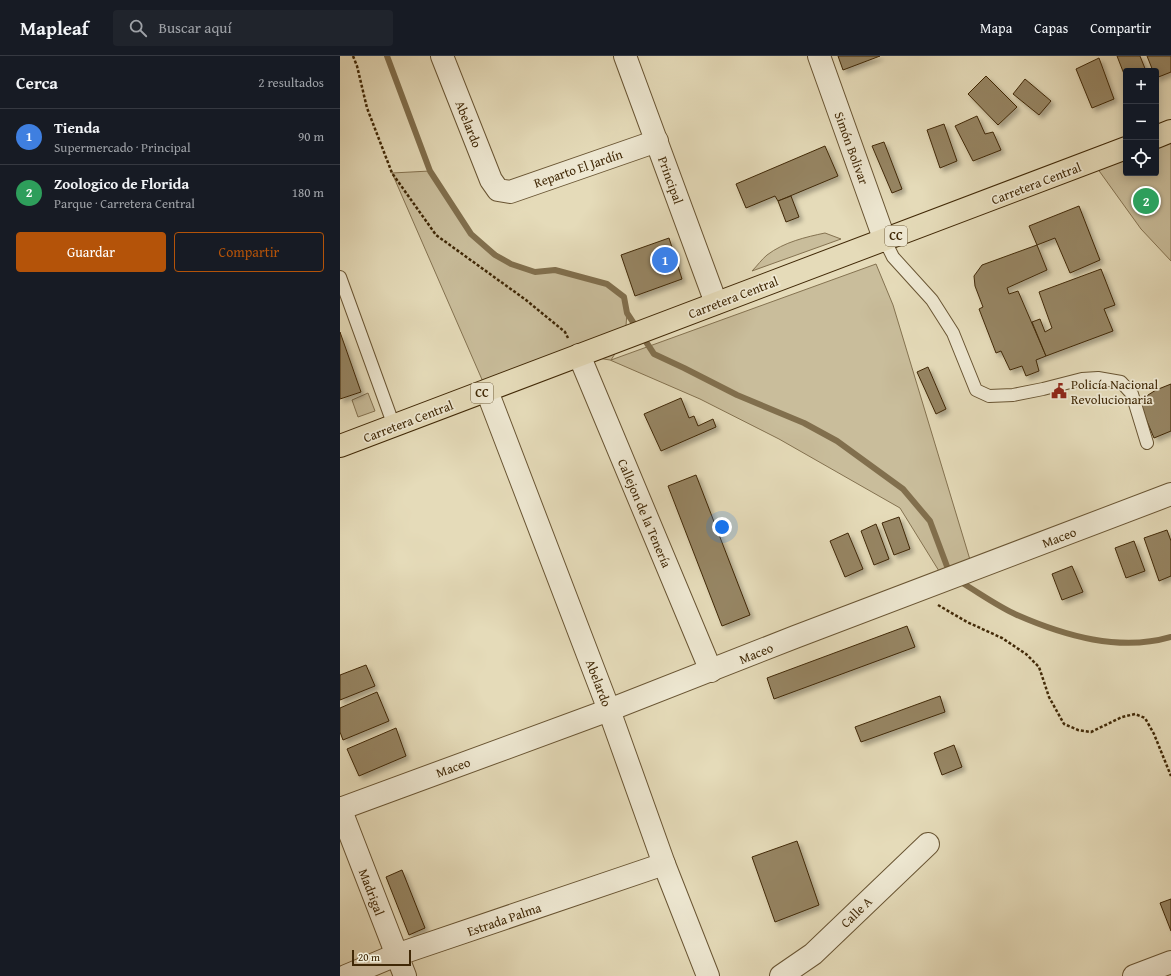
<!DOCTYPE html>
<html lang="es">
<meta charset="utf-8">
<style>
body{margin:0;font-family:"Gentium Book Plus",serif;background:#20242c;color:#f1f3f6}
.controls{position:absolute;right:12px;top:12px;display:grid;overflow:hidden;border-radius:4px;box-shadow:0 2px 10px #0003}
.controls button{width:36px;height:36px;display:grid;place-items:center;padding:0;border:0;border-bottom:1px solid #363941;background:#171b24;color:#f1f3f6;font:20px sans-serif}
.scale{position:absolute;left:12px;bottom:10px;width:59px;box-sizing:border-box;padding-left:4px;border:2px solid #402806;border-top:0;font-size:11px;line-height:14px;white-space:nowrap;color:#402806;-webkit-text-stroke:3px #eee8d2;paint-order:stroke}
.you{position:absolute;left:382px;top:471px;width:14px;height:14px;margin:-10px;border:3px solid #fff;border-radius:50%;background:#1a73e8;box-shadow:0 0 0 6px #1a73e833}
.badge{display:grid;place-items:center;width:26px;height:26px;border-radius:50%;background:#b45309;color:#fff;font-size:13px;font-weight:700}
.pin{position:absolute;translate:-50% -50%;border:2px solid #fff;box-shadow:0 1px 4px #0006}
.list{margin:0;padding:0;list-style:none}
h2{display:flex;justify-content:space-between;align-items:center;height:52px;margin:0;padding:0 16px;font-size:17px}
h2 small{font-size:13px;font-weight:400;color:#9ea1a6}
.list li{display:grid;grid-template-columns:26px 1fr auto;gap:12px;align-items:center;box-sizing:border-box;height:56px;padding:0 16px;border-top:1px solid #363941}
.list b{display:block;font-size:15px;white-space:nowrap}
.list p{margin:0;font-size:13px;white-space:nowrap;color:#9ea1a6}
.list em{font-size:13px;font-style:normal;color:#9ea1a6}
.actions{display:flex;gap:8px;padding:12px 16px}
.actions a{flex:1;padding:9px 0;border:1px solid #b45309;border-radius:4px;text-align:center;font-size:14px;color:#b45309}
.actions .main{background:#b45309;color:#fff}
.icon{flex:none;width:22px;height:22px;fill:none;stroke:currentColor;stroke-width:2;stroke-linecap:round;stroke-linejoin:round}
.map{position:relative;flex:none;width:831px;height:920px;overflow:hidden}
header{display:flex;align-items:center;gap:24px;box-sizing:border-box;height:56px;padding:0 20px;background:#171b24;border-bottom:1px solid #363941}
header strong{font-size:19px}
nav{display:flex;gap:22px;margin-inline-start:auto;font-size:14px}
.search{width:280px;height:36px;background:#20242c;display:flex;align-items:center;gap:10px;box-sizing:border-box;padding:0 14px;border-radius:4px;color:#9ea1a6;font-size:15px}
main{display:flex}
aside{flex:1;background:#171b24}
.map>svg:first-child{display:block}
.green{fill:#c9bd9b;stroke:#847250}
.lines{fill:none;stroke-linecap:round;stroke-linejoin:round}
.stream{stroke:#816f4d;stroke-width:6}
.building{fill:#968563;stroke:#402806;filter:url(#shadow)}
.service-casing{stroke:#695533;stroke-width:14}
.minor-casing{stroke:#695533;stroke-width:24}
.trunk-casing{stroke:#402806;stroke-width:24}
.path{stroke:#402806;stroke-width:2.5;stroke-dasharray:3 2;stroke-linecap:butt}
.service{stroke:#eee8d2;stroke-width:12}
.minor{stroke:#eee8d2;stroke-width:22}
.trunk{stroke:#e5dbb9;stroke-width:22}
.labels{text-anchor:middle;stroke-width:3.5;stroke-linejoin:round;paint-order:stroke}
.shield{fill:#eee8d2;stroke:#746243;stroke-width:1}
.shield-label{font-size:12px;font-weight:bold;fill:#402806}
.street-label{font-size:13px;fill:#402806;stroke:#eee8d2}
.poi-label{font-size:13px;fill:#402806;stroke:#eee8d2;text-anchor:start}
</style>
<header>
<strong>Mapleaf</strong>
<div class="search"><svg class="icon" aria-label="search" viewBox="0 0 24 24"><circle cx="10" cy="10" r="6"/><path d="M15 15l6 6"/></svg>Buscar aquí</div>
<nav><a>Mapa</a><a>Capas</a><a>Compartir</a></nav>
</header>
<main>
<aside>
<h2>Cerca<small>2 resultados</small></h2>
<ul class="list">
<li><span class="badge" style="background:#3f7fe0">1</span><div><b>Tienda</b><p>Supermercado · Principal</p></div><em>90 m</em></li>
<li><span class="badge" style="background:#2e9e5b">2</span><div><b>Zoologico de Florida</b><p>Parque · Carretera Central</p></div><em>180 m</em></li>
</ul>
<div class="actions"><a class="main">Guardar</a><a>Compartir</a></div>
</aside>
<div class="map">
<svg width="831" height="920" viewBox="0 0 831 920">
<defs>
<filter id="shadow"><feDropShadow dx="3.5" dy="3.5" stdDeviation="2" flood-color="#0004"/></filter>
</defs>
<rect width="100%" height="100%" fill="#e5dbb9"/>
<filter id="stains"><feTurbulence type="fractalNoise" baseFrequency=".005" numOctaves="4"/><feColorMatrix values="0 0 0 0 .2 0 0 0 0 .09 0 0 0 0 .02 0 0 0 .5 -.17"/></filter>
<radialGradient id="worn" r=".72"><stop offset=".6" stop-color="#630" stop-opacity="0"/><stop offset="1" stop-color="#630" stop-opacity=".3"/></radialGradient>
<!-- green -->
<g class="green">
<polygon points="831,75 831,205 801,173 752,105 786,92 786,117 816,117 816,81"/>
<polygon points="90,115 131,178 171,208 195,216 215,214 267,228 284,241 287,257 285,282 271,304 536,208 553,249 631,507 599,515 560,452 439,383 360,343 270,304 239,299 147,335 52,117"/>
<path d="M485 177 501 183 412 215C417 210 422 203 427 199 444 186 466 181 485 177Z"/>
<polygon points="28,337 35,355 18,361 12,344"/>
</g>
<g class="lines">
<!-- stream -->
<g class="stream">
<polyline points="47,0 90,115 131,178 155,199 171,208 195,216 215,214 267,228 284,241 287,257 314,298 344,312 397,339 464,367 497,385 563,433 590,465 608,513 611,517"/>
<path d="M619 525C638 536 657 550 677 559 725 580 780 596 831 581"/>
</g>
</g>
<!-- building -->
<g class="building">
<polygon points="498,0 540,0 503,14"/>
<polygon points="777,0 800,0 806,15 786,15 786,23"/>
<polygon points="807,0 831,0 831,16 816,22 816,15 813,15"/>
<polygon points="759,2 774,43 752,52 736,13"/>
<polygon points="646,20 677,51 658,69 628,38"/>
<polygon points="685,23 711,45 699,59 673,38"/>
<polygon points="637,60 645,78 653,76 661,94 633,105 615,70"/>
<polygon points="604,68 617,105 600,112 587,74"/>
<polygon points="544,86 562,133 552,137 532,90"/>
<polygon points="485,90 498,120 438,145 435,140 406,152 396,128"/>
<polygon points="451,140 459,161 446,166 438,145"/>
<polygon points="739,150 760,204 730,217 715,182 697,189 689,170"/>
<polygon points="329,182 342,223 295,240 281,199"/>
<polygon points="697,189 707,214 667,232 669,238 678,235 706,300 696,304 699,315 686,320 682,310 670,314 661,295 656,297 639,253 643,251 635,230 634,220 642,209"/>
<polygon points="761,213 775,249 764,253 773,275 706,300 692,266 700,263 705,276 712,272 699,236"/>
<polygon points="0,276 21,336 0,343"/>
<polygon points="588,311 606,353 596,358 577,316"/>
<polygon points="831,328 831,375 814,382 801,351 803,345 808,339 816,334"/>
<polygon points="341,342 349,362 354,360 358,370 373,363 376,371 321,395 304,358"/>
<polygon points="356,419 410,559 382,570 328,430"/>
<polygon points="559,461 570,493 554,499 542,467"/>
<polygon points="536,468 549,503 534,509 521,475"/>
<polygon points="827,474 831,485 831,520 819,525 804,482"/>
<polygon points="508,477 523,513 505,521 490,485"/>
<polygon points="794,485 805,515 786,522 775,492"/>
<polygon points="732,510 743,536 722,544 712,518"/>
<polygon points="567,570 575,591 434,643 427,622"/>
<polygon points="26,609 35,630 0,644 0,619"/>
<polygon points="37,636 49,665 3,684 0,676 0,652"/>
<polygon points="600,640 605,656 521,686 515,671"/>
<polygon points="56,672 66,700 19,720 7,693"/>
<polygon points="614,689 622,711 602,719 594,697"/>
<polygon points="457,785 479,849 435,866 412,801"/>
<polygon points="62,814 85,872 69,879 46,821"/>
<polygon points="831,843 831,875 820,847"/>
</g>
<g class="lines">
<defs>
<g id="service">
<polyline points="545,185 553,201 592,244 613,277 636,334 649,340 673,339 703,333 742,323 758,322 781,326 792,338 807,387"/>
<polyline points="0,221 54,370"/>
</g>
<g id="minor">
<polyline points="102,0 151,124 158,134 170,136 317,85"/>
<polyline points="285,0 376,247"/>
<polyline points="479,0 545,185"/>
<polyline points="239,299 371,615"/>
<polyline points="147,335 269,654 324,808 368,920"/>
<polyline points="0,752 65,920"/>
<polyline points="0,753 269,654 455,581 831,438"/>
<polyline points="6,920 56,899 324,808"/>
<polyline points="441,920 473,898 588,788"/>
<polyline points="794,920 831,906"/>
</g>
<g id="trunk">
<polyline points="816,81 831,75"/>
<polyline points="0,390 786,92"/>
</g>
</defs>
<!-- service casing -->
<use href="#service" class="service-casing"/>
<!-- minor casing -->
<use href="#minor" class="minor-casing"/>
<!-- trunk casing -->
<use href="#trunk" class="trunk-casing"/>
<!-- path -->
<g class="path">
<polyline points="13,0 17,10 27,52 52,117 96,179 186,244 225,276 228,282"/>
<polyline points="598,549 627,566 662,582 686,598 699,611 709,641 724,668 738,674 751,676 782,661 795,658 805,662 814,678 831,720"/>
</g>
<!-- service -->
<use href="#service" class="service"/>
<!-- minor -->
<use href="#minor" class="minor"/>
<!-- trunk -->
<use href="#trunk" class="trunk"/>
</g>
<!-- icons -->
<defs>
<symbol id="civic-bare" viewBox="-9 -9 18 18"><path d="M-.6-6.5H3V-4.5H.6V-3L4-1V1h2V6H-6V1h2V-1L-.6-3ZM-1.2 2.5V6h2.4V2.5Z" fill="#8f2418" stroke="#eee8d2" stroke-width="2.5" paint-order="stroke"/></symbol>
</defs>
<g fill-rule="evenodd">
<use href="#civic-bare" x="708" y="324" width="22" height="22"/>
</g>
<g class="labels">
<!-- shield labels -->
<g class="shield">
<rect x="545" y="170" width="22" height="20" rx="3"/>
<rect x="131" y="327" width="22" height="20" rx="3"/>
</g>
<g class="shield-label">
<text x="556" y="184">CC</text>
<text x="142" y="341">CC</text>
</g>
<!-- street labels -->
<g class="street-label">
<text transform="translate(129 68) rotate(68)" y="5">Abelardo</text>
<text transform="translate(512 92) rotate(70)" y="5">Simón Bolivar</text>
<text transform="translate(238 112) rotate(-19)" y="5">Reparto El Jardín</text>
<text transform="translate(331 124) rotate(70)" y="5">Principal</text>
<text transform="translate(696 127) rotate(-21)" y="5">Carretera Central</text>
<text transform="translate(393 241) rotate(-21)" y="5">Carretera Central</text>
<text transform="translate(68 365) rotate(-21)" y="5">Carretera Central</text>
<text transform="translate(305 457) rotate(67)" y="5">Callejon de la Tenería</text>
<text transform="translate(719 481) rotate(-21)" y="5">Maceo</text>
<text transform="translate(416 597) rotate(-22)" y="5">Maceo</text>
<text transform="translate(259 627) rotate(69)" y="5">Abelardo</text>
<text transform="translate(113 711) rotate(-20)" y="5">Maceo</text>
<text transform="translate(32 836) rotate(69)" y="5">Madrigal</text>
<text transform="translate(516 856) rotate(-44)" y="5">Calle A</text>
<text transform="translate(164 863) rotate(-19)" y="5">Estrada Palma</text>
</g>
<!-- poi labels -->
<g class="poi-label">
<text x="731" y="333">Policía Nacional<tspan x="731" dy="15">Revolucionaria</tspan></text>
</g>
</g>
<rect width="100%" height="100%" filter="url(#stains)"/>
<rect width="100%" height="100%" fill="url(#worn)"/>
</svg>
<div class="controls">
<button>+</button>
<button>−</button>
<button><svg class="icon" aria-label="locate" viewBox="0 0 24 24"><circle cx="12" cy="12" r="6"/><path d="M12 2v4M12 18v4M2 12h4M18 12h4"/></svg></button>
</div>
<div class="scale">20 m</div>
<div class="you"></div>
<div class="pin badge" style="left:325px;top:204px;background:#3f7fe0">1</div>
<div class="pin badge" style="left:806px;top:145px;background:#2e9e5b">2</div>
</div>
</main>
